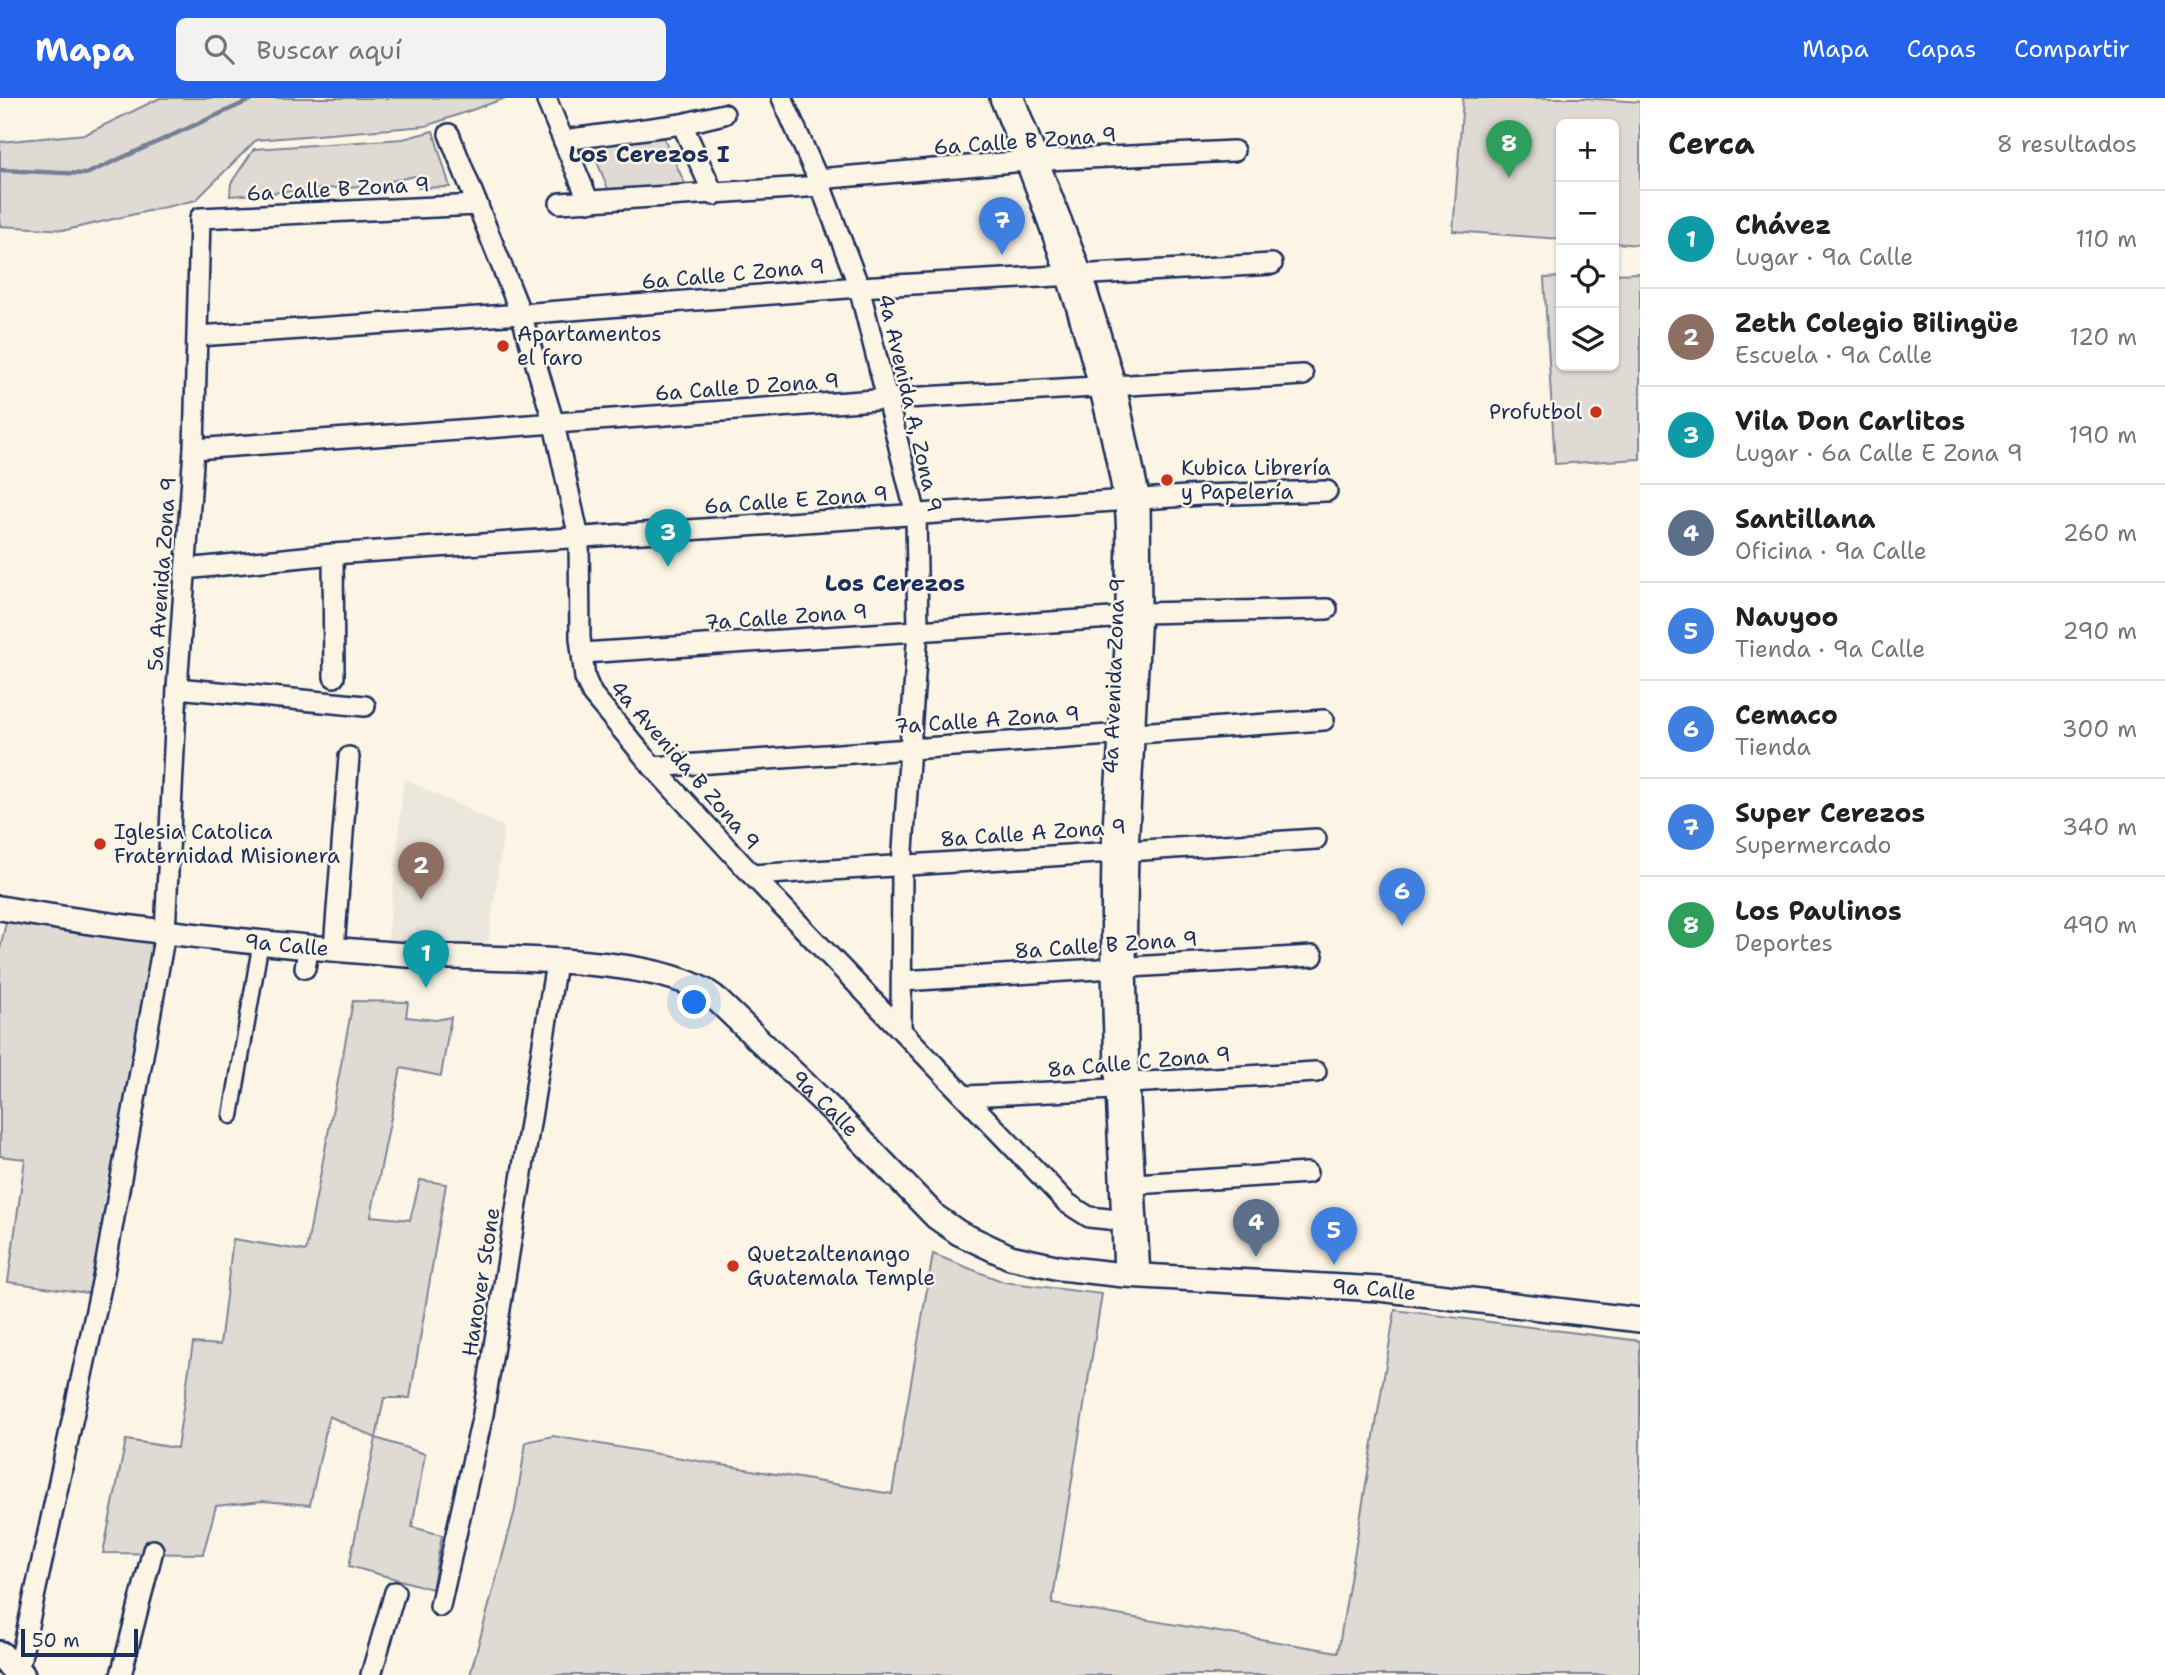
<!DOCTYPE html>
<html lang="es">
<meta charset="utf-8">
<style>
body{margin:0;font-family:"Shantell Sans",sans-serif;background:#f2f2f2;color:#202124}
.controls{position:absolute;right:21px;top:21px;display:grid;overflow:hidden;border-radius:10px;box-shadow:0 2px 5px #0004}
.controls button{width:63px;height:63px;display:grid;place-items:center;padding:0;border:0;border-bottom:2px solid #e0e0e0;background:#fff;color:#202124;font:35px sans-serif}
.scale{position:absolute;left:21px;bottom:18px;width:117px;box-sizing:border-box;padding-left:7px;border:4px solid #1b2f5e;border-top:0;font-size:19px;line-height:24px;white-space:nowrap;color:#1b2f5e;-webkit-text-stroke:5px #fcf5e5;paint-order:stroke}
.you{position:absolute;left:695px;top:905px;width:24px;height:24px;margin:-18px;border:5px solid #fff;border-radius:50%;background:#1a73e8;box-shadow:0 0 0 10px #1a73e833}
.badge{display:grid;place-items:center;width:46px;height:46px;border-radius:50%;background:#2563eb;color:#fff;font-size:23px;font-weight:700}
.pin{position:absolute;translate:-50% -58px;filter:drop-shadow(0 2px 4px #0008)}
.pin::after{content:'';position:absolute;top:37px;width:24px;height:21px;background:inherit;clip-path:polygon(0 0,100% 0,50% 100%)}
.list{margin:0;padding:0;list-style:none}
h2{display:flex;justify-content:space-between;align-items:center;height:91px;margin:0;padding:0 28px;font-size:30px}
h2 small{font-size:23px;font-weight:400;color:#757577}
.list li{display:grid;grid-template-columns:46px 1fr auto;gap:21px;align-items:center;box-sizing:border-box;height:98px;padding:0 28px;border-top:2px solid #e0e0e0}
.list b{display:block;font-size:26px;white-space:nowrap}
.list p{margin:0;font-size:23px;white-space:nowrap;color:#757577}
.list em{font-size:23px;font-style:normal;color:#757577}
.icon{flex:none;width:38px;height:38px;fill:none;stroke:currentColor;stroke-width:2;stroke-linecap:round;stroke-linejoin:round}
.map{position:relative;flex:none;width:1640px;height:1577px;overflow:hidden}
header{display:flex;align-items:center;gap:42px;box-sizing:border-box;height:98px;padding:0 35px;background:#2563eb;color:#fff}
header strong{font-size:33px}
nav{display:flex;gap:38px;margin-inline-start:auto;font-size:24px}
.search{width:490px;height:63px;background:#f2f2f2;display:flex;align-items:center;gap:18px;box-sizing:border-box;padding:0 24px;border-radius:10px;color:#757577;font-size:26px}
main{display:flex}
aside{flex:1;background:#fff}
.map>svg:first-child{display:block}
.built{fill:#ece7dc}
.green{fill:#dfdbd4;stroke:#7d8599;stroke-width:2}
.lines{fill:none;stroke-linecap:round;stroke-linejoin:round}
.stream{stroke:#767f94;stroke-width:4.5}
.pedestrian-casing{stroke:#1b2f5e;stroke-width:19}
.minor-casing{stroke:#1b2f5e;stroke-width:24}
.tertiary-casing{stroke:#1b2f5e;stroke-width:28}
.secondary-casing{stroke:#1b2f5e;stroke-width:32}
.pedestrian{stroke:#fcf5e5;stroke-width:14}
.minor{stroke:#fcf5e5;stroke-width:19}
.tertiary{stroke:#fcf5e5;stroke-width:23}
.secondary{stroke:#fcf5e5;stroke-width:26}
.poi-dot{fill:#c8321e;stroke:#fcf5e5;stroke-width:2.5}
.labels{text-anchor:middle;stroke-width:5;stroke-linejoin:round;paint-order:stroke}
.street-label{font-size:21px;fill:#1b2f5e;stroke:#fcf5e5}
.poi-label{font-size:21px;fill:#1b2f5e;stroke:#fcf5e5;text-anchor:start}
.neighbourhood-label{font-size:23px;font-weight:bold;fill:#1b2f5e;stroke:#fcf5e5}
</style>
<header>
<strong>Mapa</strong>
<div class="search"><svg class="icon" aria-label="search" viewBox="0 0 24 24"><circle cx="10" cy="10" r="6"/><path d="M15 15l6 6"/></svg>Buscar aquí</div>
<nav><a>Mapa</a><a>Capas</a><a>Compartir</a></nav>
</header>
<main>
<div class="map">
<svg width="1640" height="1577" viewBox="0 0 1640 1577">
<rect width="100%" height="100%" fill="#fcf5e5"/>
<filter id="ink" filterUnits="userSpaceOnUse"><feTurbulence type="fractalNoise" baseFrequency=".0143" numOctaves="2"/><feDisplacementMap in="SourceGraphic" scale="14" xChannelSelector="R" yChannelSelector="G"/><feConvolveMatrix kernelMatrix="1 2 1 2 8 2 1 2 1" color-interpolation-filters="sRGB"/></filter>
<g filter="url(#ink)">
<!-- built -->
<polygon class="built" points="404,681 504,729 487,856 387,850"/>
<!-- green -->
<g class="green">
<polygon points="160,0 506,0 426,28 256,42 196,102 66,132 0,128 0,44 86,36"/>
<polygon points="1463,0 1584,0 1640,4 1640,147 1614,145 1614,26 1561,26 1561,141 1453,133"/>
<polygon points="433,33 450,89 418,90 415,78 373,87 230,98 231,85 254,51 403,41"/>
<polygon points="663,38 687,90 610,96 590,46"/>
<polygon points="1640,175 1640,361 1555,366 1544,180 1561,179 1561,268 1614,268 1614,176"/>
<polygon points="7,819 159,839 94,1196 8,1184 25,1061 0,1058 0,851"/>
<polygon points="353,903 408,904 406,919 436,922 451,919 441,978 401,970 371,1118 410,1122 420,1082 446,1086 410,1300 384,1300 376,1340 425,1356 412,1429 442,1437 432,1491 349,1468 376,1340 329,1318 310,1407 263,1403 216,1408 203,1456 103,1455 126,1342 177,1350 193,1245 220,1247 233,1141 306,1153"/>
<polygon points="933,1156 1004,1184 1102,1196 1052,1506 1338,1554 1395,1212 1640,1243 1640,1577 470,1577 515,1412 526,1344 553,1338 892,1396"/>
</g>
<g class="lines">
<!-- stream -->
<polyline class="stream" points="0,72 86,76 255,0"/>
<defs>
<polyline id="pedestrian" points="231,1018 261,843"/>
<g id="minor">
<polyline points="782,0 818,81 859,189 916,417 918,532 902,767 901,929"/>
<path d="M1000 0C1054 129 1099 264 1124 401 1129 428 1126 458 1126 486 1127 576 1115 666 1112 756 1109 897 1119 1036 1124 1177"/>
<polyline points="1014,0 1082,176 1116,288 1140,402 1141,515 1128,751 1126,867 1129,985 1140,1178"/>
<polyline points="547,3 589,104"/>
<polyline points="682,26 714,97"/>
<polyline points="449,36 521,216 554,326 579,440 580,540 585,580 592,596 653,669 752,777 1067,1105 1089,1119 1137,1124"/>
<polyline points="564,42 682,26 724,16"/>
<polyline points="818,81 1026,63 1234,53"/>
<polyline points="560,105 821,88"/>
<polyline points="198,238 521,216 859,189 1272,166"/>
<polyline points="194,351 889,301 1303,277"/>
<polyline points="333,456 334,579"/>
<polyline points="185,471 333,456 1201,397 1327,393"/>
<polyline points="583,555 1127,519 1141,515 1327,511"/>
<polyline points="177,590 365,608"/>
<polyline points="653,669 1324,622"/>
<polyline points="752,777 1316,741"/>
<polyline points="334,850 349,659"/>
<polyline points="305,870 309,848"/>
<polyline points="902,883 1313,858"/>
<polyline points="966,998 1114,991 1129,985 1316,974"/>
<polyline points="1135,1086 1307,1075"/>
<polyline points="440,1508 483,1316 556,865"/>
<polyline points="18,1574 104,1175 165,835 177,590 194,351 200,120 478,107"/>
<polyline points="121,1577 153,1452"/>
<polyline points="371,1577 395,1494"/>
</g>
<g id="tertiary">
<path id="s1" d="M0 810C134 833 270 847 406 857 484 863 653 854 713 898L834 1014 936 1119 959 1135 1010 1159 1060 1170 1124 1177 1379 1191 1640 1222"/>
</g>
<polyline id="secondary" points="0,1557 21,1577"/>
</defs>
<!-- pedestrian casing -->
<use href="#pedestrian" class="pedestrian-casing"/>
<!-- minor casing -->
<use href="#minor" class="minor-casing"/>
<!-- tertiary casing -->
<use href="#tertiary" class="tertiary-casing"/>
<!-- secondary casing -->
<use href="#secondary" class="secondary-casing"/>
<!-- pedestrian -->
<use href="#pedestrian" class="pedestrian"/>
<!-- minor -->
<use href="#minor" class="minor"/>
<!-- tertiary -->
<use href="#tertiary" class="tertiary"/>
<!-- secondary -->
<use href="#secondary" class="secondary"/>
</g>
</g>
<!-- markers -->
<g class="poi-dot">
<circle cx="503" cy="248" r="7"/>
<circle cx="1596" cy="314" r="7"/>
<circle cx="1167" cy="382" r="7"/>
<circle cx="100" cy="746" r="7"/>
<circle cx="733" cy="1168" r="7"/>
</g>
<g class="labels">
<!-- street labels -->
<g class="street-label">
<text transform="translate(1025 43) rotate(-4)" y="7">6a Calle B Zona 9</text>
<text transform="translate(338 91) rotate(-3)" y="7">6a Calle B Zona 9</text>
<text transform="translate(733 176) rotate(-5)" y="7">6a Calle C Zona 9</text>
<text transform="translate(747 289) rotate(-4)" y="7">6a Calle D Zona 9</text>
<text transform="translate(910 305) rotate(77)" y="7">4a Avenida A, Zona 9</text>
<text transform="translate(796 402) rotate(-4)" y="7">6a Calle E Zona 9</text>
<text transform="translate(162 476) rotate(-86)" y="7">5a Avenida Zona 9</text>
<text transform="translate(786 519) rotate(-4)" y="7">7a Calle Zona 9</text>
<text transform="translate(1114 578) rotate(-88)" y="7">4a Avenida Zona 9</text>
<text transform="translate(987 622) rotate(-4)" y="7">7a Calle A Zona 9</text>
<text transform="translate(685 667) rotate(49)" y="7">4a Avenida B Zona 9</text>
<text transform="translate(1033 735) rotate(-4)" y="7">8a Calle A Zona 9</text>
<text dy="7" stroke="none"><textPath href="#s1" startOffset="289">9a Calle</textPath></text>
<text transform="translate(1106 847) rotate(-4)" y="7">8a Calle B Zona 9</text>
<text transform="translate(1139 964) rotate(-5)" y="7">8a Calle C Zona 9</text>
<text dy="7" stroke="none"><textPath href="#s1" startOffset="877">9a Calle</textPath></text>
<text transform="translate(481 1184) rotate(-81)" y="7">Hanover Stone</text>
<text dy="7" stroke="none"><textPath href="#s1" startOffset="1486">9a Calle</textPath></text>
</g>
<!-- poi labels -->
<g class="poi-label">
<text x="517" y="243">Apartamentos<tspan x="517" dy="24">el faro</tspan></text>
<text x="1582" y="321" text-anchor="end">Profutbol</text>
<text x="1181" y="377">Kubica Librería<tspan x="1181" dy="24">y Papelería</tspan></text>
<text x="114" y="741">Iglesia Catolica<tspan x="114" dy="24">Fraternidad Misionera</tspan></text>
<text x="747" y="1163">Quetzaltenango<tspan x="747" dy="24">Guatemala Temple</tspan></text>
</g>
<!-- neighbourhood labels -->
<g class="neighbourhood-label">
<text x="649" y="64">Los Cerezos I</text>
<text x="895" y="493">Los Cerezos</text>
</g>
</g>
</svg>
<div class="controls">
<button>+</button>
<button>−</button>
<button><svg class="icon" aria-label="locate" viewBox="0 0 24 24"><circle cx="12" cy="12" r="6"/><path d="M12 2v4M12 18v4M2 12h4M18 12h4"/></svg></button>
<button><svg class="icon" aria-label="layers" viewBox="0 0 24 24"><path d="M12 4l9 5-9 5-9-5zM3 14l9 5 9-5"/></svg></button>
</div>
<div class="scale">50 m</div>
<div class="you"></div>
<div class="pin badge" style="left:426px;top:890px;background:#0f9aa8">1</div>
<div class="pin badge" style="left:421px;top:802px;background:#8d6e63">2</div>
<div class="pin badge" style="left:668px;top:469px;background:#0f9aa8">3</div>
<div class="pin badge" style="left:1256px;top:1159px;background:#5c6f8a">4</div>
<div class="pin badge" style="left:1334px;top:1167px;background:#3f7fe0">5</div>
<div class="pin badge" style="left:1402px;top:828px;background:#3f7fe0">6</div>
<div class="pin badge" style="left:1002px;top:157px;background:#3f7fe0">7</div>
<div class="pin badge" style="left:1509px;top:80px;background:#2e9e5b">8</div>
</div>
<aside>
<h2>Cerca<small>8 resultados</small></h2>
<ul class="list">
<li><span class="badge" style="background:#0f9aa8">1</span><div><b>Chávez</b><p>Lugar · 9a Calle</p></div><em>110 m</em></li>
<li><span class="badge" style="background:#8d6e63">2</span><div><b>Zeth Colegio Bilingüe</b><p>Escuela · 9a Calle</p></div><em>120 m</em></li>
<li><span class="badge" style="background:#0f9aa8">3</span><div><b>Vila Don Carlitos</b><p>Lugar · 6a Calle E Zona 9</p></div><em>190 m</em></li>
<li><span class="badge" style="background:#5c6f8a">4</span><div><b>Santillana</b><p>Oficina · 9a Calle</p></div><em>260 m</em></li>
<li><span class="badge" style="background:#3f7fe0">5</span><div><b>Nauyoo</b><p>Tienda · 9a Calle</p></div><em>290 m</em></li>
<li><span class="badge" style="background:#3f7fe0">6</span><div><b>Cemaco</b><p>Tienda</p></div><em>300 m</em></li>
<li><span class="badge" style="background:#3f7fe0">7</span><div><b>Super Cerezos</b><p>Supermercado</p></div><em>340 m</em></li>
<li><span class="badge" style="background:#2e9e5b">8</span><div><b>Los Paulinos</b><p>Deportes</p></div><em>490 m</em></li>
</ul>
</aside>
</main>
